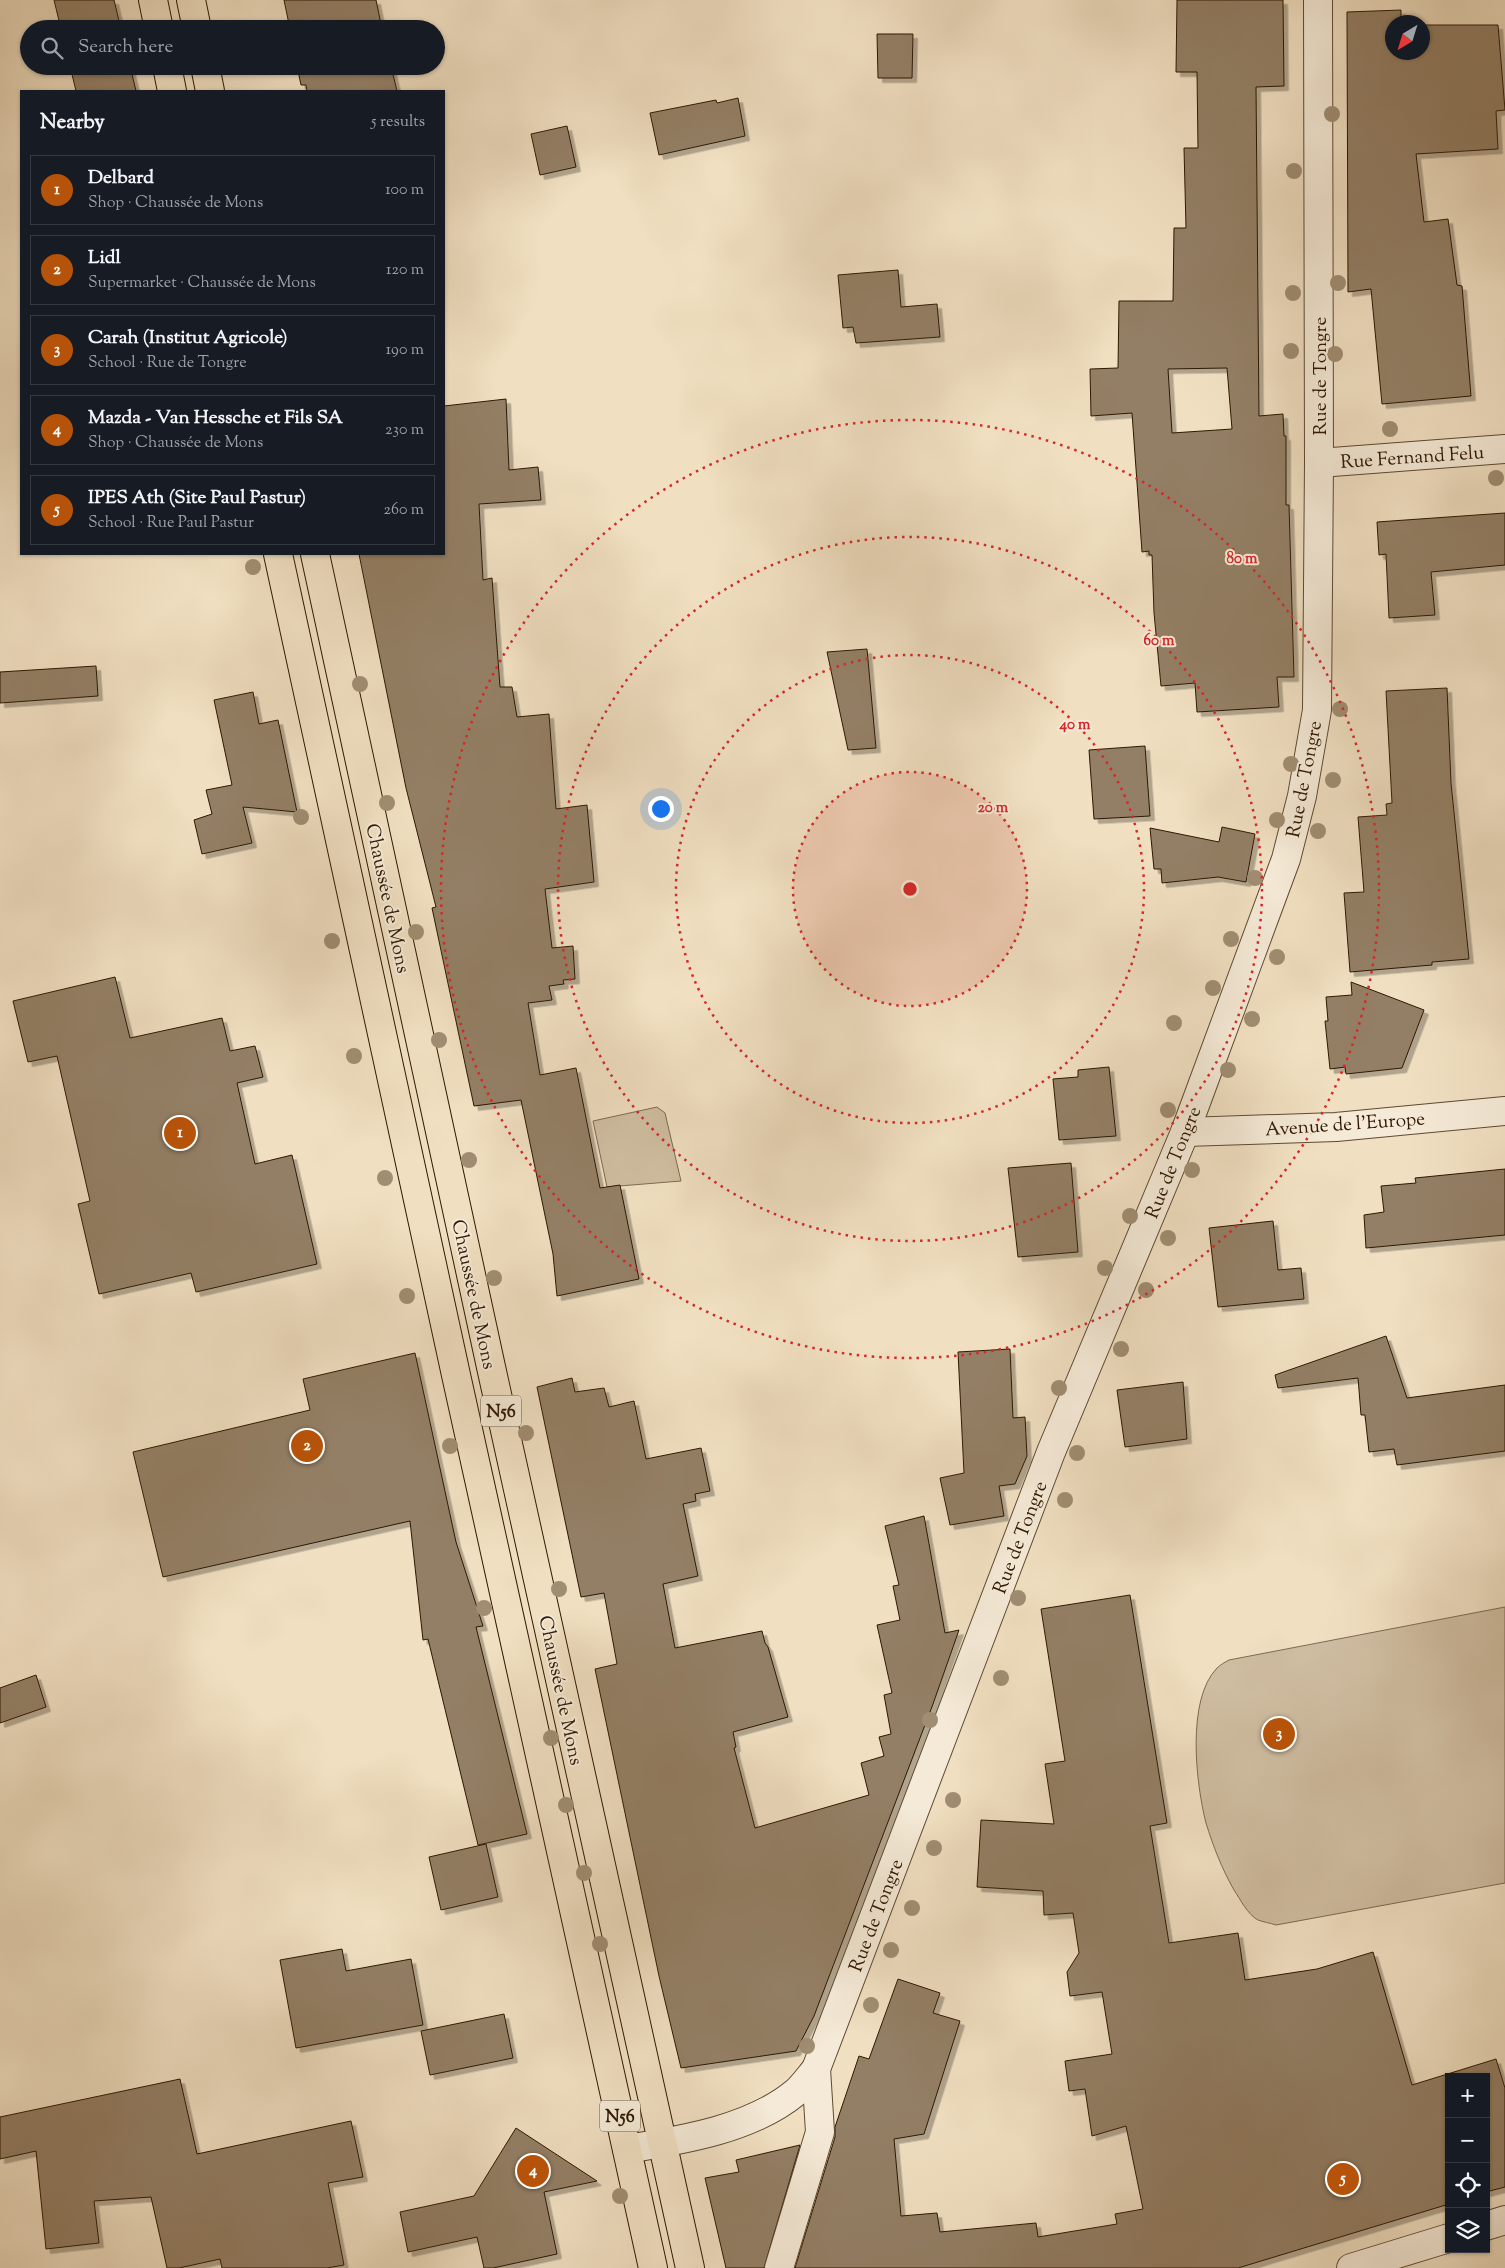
<!DOCTYPE html>
<meta charset="utf-8">
<style>
body{margin:0;font-family:"Sorts Mill Goudy",serif;background:#242831;color:#f1f3f6}
.controls{position:absolute;right:15px;bottom:15px;display:grid;overflow:hidden;border-radius:0px;box-shadow:0 1px 4px #0004}
.controls button{width:45px;height:45px;display:grid;place-items:center;padding:0;border:0;border-bottom:1px solid #363941;background:#171b24;color:#f1f3f6;font:25px sans-serif}
.compass{position:absolute;left:1385px;top:15px;width:45px;height:45px;border-radius:50%;background:#171b24;box-shadow:0 1px 4px #0004;rotate:218deg}
.you{position:absolute;left:660px;top:808px;width:18px;height:18px;margin:-12px;border:4px solid #fff;border-radius:50%;background:#1a73e8;box-shadow:0 0 0 8px #1a73e833}
.badge{display:grid;place-items:center;width:32px;height:32px;border-radius:50%;background:#b45309;color:#fff;font-size:16px;font-weight:700}
.pin{position:absolute;translate:-50% -50%;border:2px solid #fff;box-shadow:0 1px 5px #0006}
.list{margin:0;padding:0;list-style:none}
h2{display:flex;justify-content:space-between;align-items:center;height:65px;margin:0;padding:0 20px;font-size:21px}
h2 small{font-size:16px;font-weight:400;color:#9ea1a6}
.list li{display:grid;grid-template-columns:32px 1fr auto;gap:15px;align-items:center;box-sizing:border-box;height:70px;margin:0 10px 10px;padding:0 10px;border:1px solid #363941;border-radius:0px}
.list b{display:block;font-size:19px;white-space:nowrap}
.list p{margin:0;font-size:16px;white-space:nowrap;color:#9ea1a6}
.list em{font-size:16px;font-style:normal;color:#9ea1a6}
.icon{flex:none;width:28px;height:28px;fill:none;stroke:currentColor;stroke-width:2;stroke-linecap:round;stroke-linejoin:round}
.map{position:relative;flex:none;width:1505px;height:2268px;overflow:hidden}
.search{position:absolute;background:#171b24;box-shadow:0 1px 4px #0004;left:20px;top:20px;width:425px;height:55px;display:flex;align-items:center;gap:12px;box-sizing:border-box;padding:0 18px;border-radius:28px;color:#9ea1a6;font-size:19px}
.panel{position:absolute;background:#171b24;box-shadow:0 1px 4px #0004;left:20px;top:90px;width:425px;height:465px;border-radius:0px}
.map>svg:first-child{display:block}
.green{fill:#cfbda1;stroke:#7e6a52}
.building{fill:#937f65;stroke:#2e1802;fill-rule:evenodd;filter:url(#shadow)}
.lines{fill:none;stroke-linecap:round;stroke-linejoin:round}
.minor-casing{stroke:#5e4a32;stroke-width:30}
.major-casing{stroke:#2e1802;stroke-width:30}
.minor{stroke:#f5ead7;stroke-width:28}
.major{stroke:#f0dfc1;stroke-width:28}
.tree{fill:#a08d72}
.ring{fill:none;stroke:#d62828;stroke-width:2.5;stroke-dasharray:2.5 5}
.labels{text-anchor:middle;stroke-width:4;stroke-linejoin:round;paint-order:stroke}
.shield{fill:#f5ead7;stroke:#6a5742;stroke-width:1}
.shield-label{font-size:18px;font-weight:bold;fill:#2e1802}
.street-label{font-size:19px;fill:#2e1802;stroke:#f5ead7}
.centre{fill:#d62828;stroke:#f5ead7;stroke-width:2.5}
.ring-label{font-size:15px;text-anchor:middle;font-weight:bold;fill:#d62828;stroke:#f5ead7;stroke-width:4;stroke-linejoin:round;paint-order:stroke}
</style>
<div class="map">
<svg width="1505" height="2268" viewBox="0 0 1505 2268">
<defs>
<filter id="shadow"><feDropShadow dx="4.5" dy="4.5" stdDeviation="0" flood-color="#0004"/></filter>
</defs>
<rect width="100%" height="100%" fill="#f0dfc1"/>
<filter id="stains"><feTurbulence type="fractalNoise" baseFrequency=".004" numOctaves="4"/><feColorMatrix values="0 0 0 0 .2 0 0 0 0 .09 0 0 0 0 .02 0 0 0 .5 -.17"/></filter>
<radialGradient id="worn" r=".72"><stop offset=".6" stop-color="#630" stop-opacity="0"/><stop offset="1" stop-color="#630" stop-opacity=".3"/></radialGradient>
<!-- green -->
<g class="green">
<polygon points="657,1107 665,1113 681,1181 607,1187 593,1121"/>
<path d="M1505 1607V1883L1276 1925C1270 1923 1263 1922 1258 1920 1248 1915 1240 1899 1234 1890 1222 1869 1213 1846 1206 1823 1196 1784 1186 1700 1217 1668 1220 1665 1225 1662 1229 1660Z"/>
</g>
<!-- building -->
<g class="building">
<polygon points="54,0 114,0 121,29 61,29"/>
<polygon points="284,0 376,0 382,29 290,29"/>
<path d="M1177 0H1283L1284 86 1256 87 1259 416 1283 414 1284 436H1286V505H1289L1294 677H1277L1279 707 1197 712 1195 683 1161 686 1154 613 1152 555H1149V551L1142 552 1132 413 1091 416 1090 369 1118 368 1119 301H1173L1174 228H1186L1184 148H1198L1197 72H1176ZM1227 368 1232 429 1172 433 1168 369Z"/>
<polygon points="1401,10 1401,22 1392,22 1392,52 1422,52 1422,25 1498,25 1505,110 1496,111 1498,149 1416,154 1424,222 1448,219 1457,285 1462,286 1471,396 1382,404 1371,289 1348,292 1347,12"/>
<polygon points="877,34 913,34 912,78 878,78"/>
<polygon points="70,66 130,66 136,91 76,91"/>
<polygon points="297,66 391,66 397,91 307,91 306,85 301,85"/>
<polygon points="738,98 745,136 659,155 650,113 716,100 717,103"/>
<polygon points="567,126 576,167 540,175 531,134"/>
<polygon points="898,270 901,307 937,304 940,337 856,343 853,327 843,328 838,275"/>
<polygon points="506,399 509,470 538,467 541,500 479,504 483,580 492,578 500,687 512,687 517,717 549,714 556,809 587,805 594,882 545,889 552,948 573,946 575,979 563,980 564,984 549,986 552,1000 528,1003 540,1075 576,1068 600,1188 620,1185 639,1279 557,1296 553,1254 521,1100 474,1106 432,908 436,907 406,788 359,554 444,554 444,406"/>
<polygon points="1505,513 1505,565 1431,572 1435,615 1389,618 1386,554 1379,555 1377,522"/>
<polygon points="867,649 876,748 848,750 827,652"/>
<polygon points="96,666 98,696 0,703 0,672"/>
<polygon points="1447,688 1451,783 1469,959 1432,962 1432,965 1350,972 1344,893 1364,892 1358,817 1387,815 1386,804 1392,803 1386,691"/>
<polygon points="253,692 259,724 278,720 297,812 243,807 252,843 202,854 194,820 212,814 206,790 232,785 214,700"/>
<polygon points="1145,746 1150,816 1094,819 1089,750"/>
<polygon points="1222,827 1255,834 1246,882 1218,877 1162,883 1161,869 1154,869 1150,828 1219,842"/>
<polygon points="115,977 130,1038 222,1018 230,1051 255,1046 263,1077 237,1083 255,1164 292,1155 317,1264 196,1292 191,1273 99,1294 78,1204 90,1201 57,1056 28,1062 13,1001"/>
<polygon points="1351,982 1424,1010 1402,1068 1346,1074 1345,1067 1330,1069 1325,1021 1328,1021 1326,997 1352,995"/>
<polygon points="1109,1067 1116,1136 1059,1140 1053,1079 1078,1077 1078,1070"/>
<polygon points="1071,1163 1078,1252 1018,1257 1008,1168"/>
<polygon points="1505,1169 1505,1235 1366,1248 1364,1215 1384,1212 1381,1186 1416,1183 1415,1178"/>
<polygon points="1273,1221 1278,1270 1301,1268 1304,1299 1218,1307 1209,1228"/>
<polygon points="1386,1336 1407,1398 1505,1385 1505,1451 1397,1465 1394,1449 1369,1452 1365,1415 1361,1415 1358,1378 1278,1388 1275,1375"/>
<polygon points="1010,1349 1013,1418 1025,1417 1027,1456 1015,1484 999,1486 1004,1516 950,1525 940,1478 964,1473 958,1352"/>
<polygon points="415,1353 456,1542 483,1626 476,1627 527,1834 478,1845 428,1639 423,1640 410,1521 163,1577 133,1452 310,1410 303,1379"/>
<polygon points="572,1378 575,1392 604,1388 609,1407 634,1401 646,1459 701,1448 710,1491 695,1494 696,1501 683,1504 698,1576 663,1584 675,1648 762,1631 765,1643 768,1647 788,1717 733,1732 736,1747 734,1748 755,1828 869,1795 861,1763 884,1756 879,1737 891,1734 884,1695 892,1693 877,1625 900,1620 893,1586 899,1585 885,1526 924,1516 945,1633 959,1630 933,1704 814,2016 796,2051 681,2068 659,1976 595,1669 617,1664 604,1593 581,1597 537,1387"/>
<polygon points="1183,1382 1187,1439 1125,1447 1117,1390"/>
<polygon points="1130,1595 1167,1823 1150,1826 1169,1943 1238,1933 1245,1980 1317,1969 1373,1952 1412,2085 1496,2059 1505,2088 1505,2187 1486,2192 1486,2077 1449,2077 1449,2204 1238,2268 795,2268 835,2137 835,2127 859,2056 869,2059 898,1979 940,1993 933,2013 960,2021 924,2134 894,2139 901,2216 937,2213 940,2232 1036,2223 1038,2237 1117,2224 1115,2214 1143,2209 1126,2126 1092,2136 1085,2089 1069,2091 1065,2061 1112,2054 1102,1992 1070,1996 1067,1972 1079,1953 1073,1913 1044,1915 1043,1891 977,1887 981,1820 1054,1824 1045,1764 1065,1761 1041,1609"/>
<polygon points="36,1675 46,1707 0,1723 0,1688"/>
<polygon points="486,1844 498,1897 441,1910 429,1857"/>
<polygon points="342,1949 346,1971 411,1959 423,2025 296,2048 280,1960"/>
<polygon points="504,2014 513,2058 430,2075 421,2031"/>
<polygon points="180,2079 197,2154 351,2121 363,2177 328,2183 344,2265 327,2268 222,2268 220,2259 179,2268 167,2268 151,2197 94,2201 99,2243 46,2249 36,2151 0,2159 0,2117"/>
<polygon points="516,2128 597,2181 544,2192 557,2254 493,2268 484,2268 477,2237 408,2252 400,2212 474,2196"/>
<polygon points="800,2145 764,2268 726,2268 705,2178 739,2172 736,2160"/>
</g>
<g class="lines">
<defs>
<g id="minor">
<polyline points="1319,463 1505,449"/>
<polyline points="1185,1132 1336,1127 1505,1111"/>
<path d="M627 2149C682 2140 752 2129 796 2092 803 2086 810 2076 816 2069L1051 1452 1185 1132 1286 859 1302 796 1317 710 1319 463 1318 0"/>
<polyline points="1486,2226 1505,2220"/>
<polyline points="779,2268 820,2132 816,2069"/>
<polyline points="1351,2268 1449,2238"/>
</g>
<g id="major">
<polyline points="153,0 159,29"/>
<polyline points="191,0 197,29"/>
<polyline points="167,66 172,91"/>
<polyline points="205,66 210,91"/>
<polyline points="278,554 456,1375 653,2268"/>
<polyline points="315,554 491,1367 690,2268"/>
</g>
</defs>
<!-- minor casing -->
<use href="#minor" class="minor-casing"/>
<!-- major casing -->
<use href="#major" class="major-casing"/>
<!-- minor -->
<use href="#minor" class="minor"/>
<!-- major -->
<use href="#major" class="major"/>
</g>
<!-- trees -->
<g class="tree">
<circle cx="1332" cy="114" r="8"/>
<circle cx="1294" cy="171" r="8"/>
<circle cx="1338" cy="283" r="8"/>
<circle cx="1293" cy="293" r="8"/>
<circle cx="1291" cy="351" r="8"/>
<circle cx="1335" cy="354" r="8"/>
<circle cx="1390" cy="429" r="8"/>
<circle cx="1496" cy="478" r="8"/>
<circle cx="253" cy="567" r="8"/>
<circle cx="360" cy="684" r="8"/>
<circle cx="1340" cy="709" r="8"/>
<circle cx="1291" cy="764" r="8"/>
<circle cx="1333" cy="780" r="8"/>
<circle cx="387" cy="803" r="8"/>
<circle cx="301" cy="817" r="8"/>
<circle cx="1277" cy="820" r="8"/>
<circle cx="1318" cy="831" r="8"/>
<circle cx="1255" cy="878" r="8"/>
<circle cx="416" cy="932" r="8"/>
<circle cx="1231" cy="939" r="8"/>
<circle cx="332" cy="941" r="8"/>
<circle cx="1277" cy="957" r="8"/>
<circle cx="1213" cy="988" r="8"/>
<circle cx="1252" cy="1019" r="8"/>
<circle cx="1174" cy="1023" r="8"/>
<circle cx="439" cy="1040" r="8"/>
<circle cx="354" cy="1056" r="8"/>
<circle cx="1228" cy="1070" r="8"/>
<circle cx="1168" cy="1110" r="8"/>
<circle cx="469" cy="1160" r="8"/>
<circle cx="1192" cy="1170" r="8"/>
<circle cx="385" cy="1178" r="8"/>
<circle cx="1130" cy="1216" r="8"/>
<circle cx="1168" cy="1238" r="8"/>
<circle cx="1105" cy="1268" r="8"/>
<circle cx="494" cy="1278" r="8"/>
<circle cx="1146" cy="1290" r="8"/>
<circle cx="407" cy="1296" r="8"/>
<circle cx="1121" cy="1349" r="8"/>
<circle cx="1059" cy="1388" r="8"/>
<circle cx="526" cy="1433" r="8"/>
<circle cx="450" cy="1446" r="8"/>
<circle cx="1077" cy="1453" r="8"/>
<circle cx="1065" cy="1500" r="8"/>
<circle cx="559" cy="1589" r="8"/>
<circle cx="1018" cy="1598" r="8"/>
<circle cx="484" cy="1608" r="8"/>
<circle cx="1001" cy="1678" r="8"/>
<circle cx="930" cy="1720" r="8"/>
<circle cx="551" cy="1738" r="8"/>
<circle cx="953" cy="1800" r="8"/>
<circle cx="566" cy="1805" r="8"/>
<circle cx="934" cy="1848" r="8"/>
<circle cx="584" cy="1873" r="8"/>
<circle cx="912" cy="1908" r="8"/>
<circle cx="600" cy="1944" r="8"/>
<circle cx="891" cy="1950" r="8"/>
<circle cx="871" cy="2005" r="8"/>
<circle cx="807" cy="2046" r="8"/>
<circle cx="620" cy="2196" r="8"/>
</g>
<!-- distance rings -->
<circle cx="910" cy="889" r="117" fill="#d62828" fill-opacity=".12"/>
<g class="ring">
<circle cx="910" cy="889" r="117"/>
<circle cx="910" cy="889" r="234"/>
<circle cx="910" cy="889" r="352"/>
<circle cx="910" cy="889" r="469"/>
</g>
<g class="labels">
<!-- shield labels -->
<g class="shield">
<rect x="481" y="1395.5" width="40" height="31" rx="4"/>
<rect x="600" y="2100.5" width="40" height="31" rx="4"/>
</g>
<g class="shield-label">
<text x="501" y="1417">N56</text>
<text x="620" y="2122">N56</text>
</g>
<!-- street labels -->
<g class="street-label">
<text transform="translate(1319 376) rotate(-90)" y="7">Rue de Tongre</text>
<text transform="translate(1412 456) rotate(-4)" y="7">Rue Fernand Felu</text>
<text transform="translate(1303 779) rotate(-79)" y="7">Rue de Tongre</text>
<text transform="translate(389 898) rotate(78)" y="7">Chaussée de Mons</text>
<text transform="translate(1345 1123) rotate(-4)" y="7">Avenue de l'Europe</text>
<text transform="translate(1172 1162) rotate(-68)" y="7">Rue de Tongre</text>
<text transform="translate(475 1294) rotate(78)" y="7">Chaussée de Mons</text>
<text transform="translate(1019 1537) rotate(-69)" y="7">Rue de Tongre</text>
<text transform="translate(562 1690) rotate(78)" y="7">Chaussée de Mons</text>
<text transform="translate(875 1915) rotate(-69)" y="7">Rue de Tongre</text>
</g>
</g>
<circle cx="910" cy="889" r="8" class="centre"/>
<g class="ring-label">
<text x="1242" y="563">80 m</text>
<text x="1159" y="645">60 m</text>
<text x="1075" y="729">40 m</text>
<text x="993" y="812">20 m</text>
</g>
<rect width="100%" height="100%" filter="url(#stains)"/>
<rect width="100%" height="100%" fill="url(#worn)"/>
</svg>
<div class="controls">
<button>+</button>
<button>−</button>
<button><svg class="icon" aria-label="locate" viewBox="0 0 24 24"><circle cx="12" cy="12" r="6"/><path d="M12 2v4M12 18v4M2 12h4M18 12h4"/></svg></button>
<button><svg class="icon" aria-label="layers" viewBox="0 0 24 24"><path d="M12 4l9 5-9 5-9-5zM3 14l9 5 9-5"/></svg></button>
</div>
<svg class="compass" viewBox="-18 -18 36 36"><path d="M0-13l5 13h-10z" fill="#e53935"/><path d="M0 13l5-13h-10z" fill="#9ea1a6"/></svg>
<div class="you"></div>
<div class="pin badge" style="left:180px;top:1133px">1</div>
<div class="pin badge" style="left:307px;top:1446px">2</div>
<div class="pin badge" style="left:1279px;top:1734px">3</div>
<div class="pin badge" style="left:533px;top:2171px">4</div>
<div class="pin badge" style="left:1343px;top:2179px">5</div>
<div class="search"><svg class="icon" aria-label="search" viewBox="0 0 24 24"><circle cx="10" cy="10" r="6"/><path d="M15 15l6 6"/></svg>Search here</div>
<section class="panel">
<h2>Nearby<small>5 results</small></h2>
<ul class="list">
<li><span class="badge">1</span><div><b>Delbard</b><p>Shop · Chaussée de Mons</p></div><em>100 m</em></li>
<li><span class="badge">2</span><div><b>Lidl</b><p>Supermarket · Chaussée de Mons</p></div><em>120 m</em></li>
<li><span class="badge">3</span><div><b>Carah (Institut Agricole)</b><p>School · Rue de Tongre</p></div><em>190 m</em></li>
<li><span class="badge">4</span><div><b>Mazda - Van Hessche et Fils SA</b><p>Shop · Chaussée de Mons</p></div><em>230 m</em></li>
<li><span class="badge">5</span><div><b>IPES Ath (Site Paul Pastur)</b><p>School · Rue Paul Pastur</p></div><em>260 m</em></li>
</ul>
</section>
</div>
